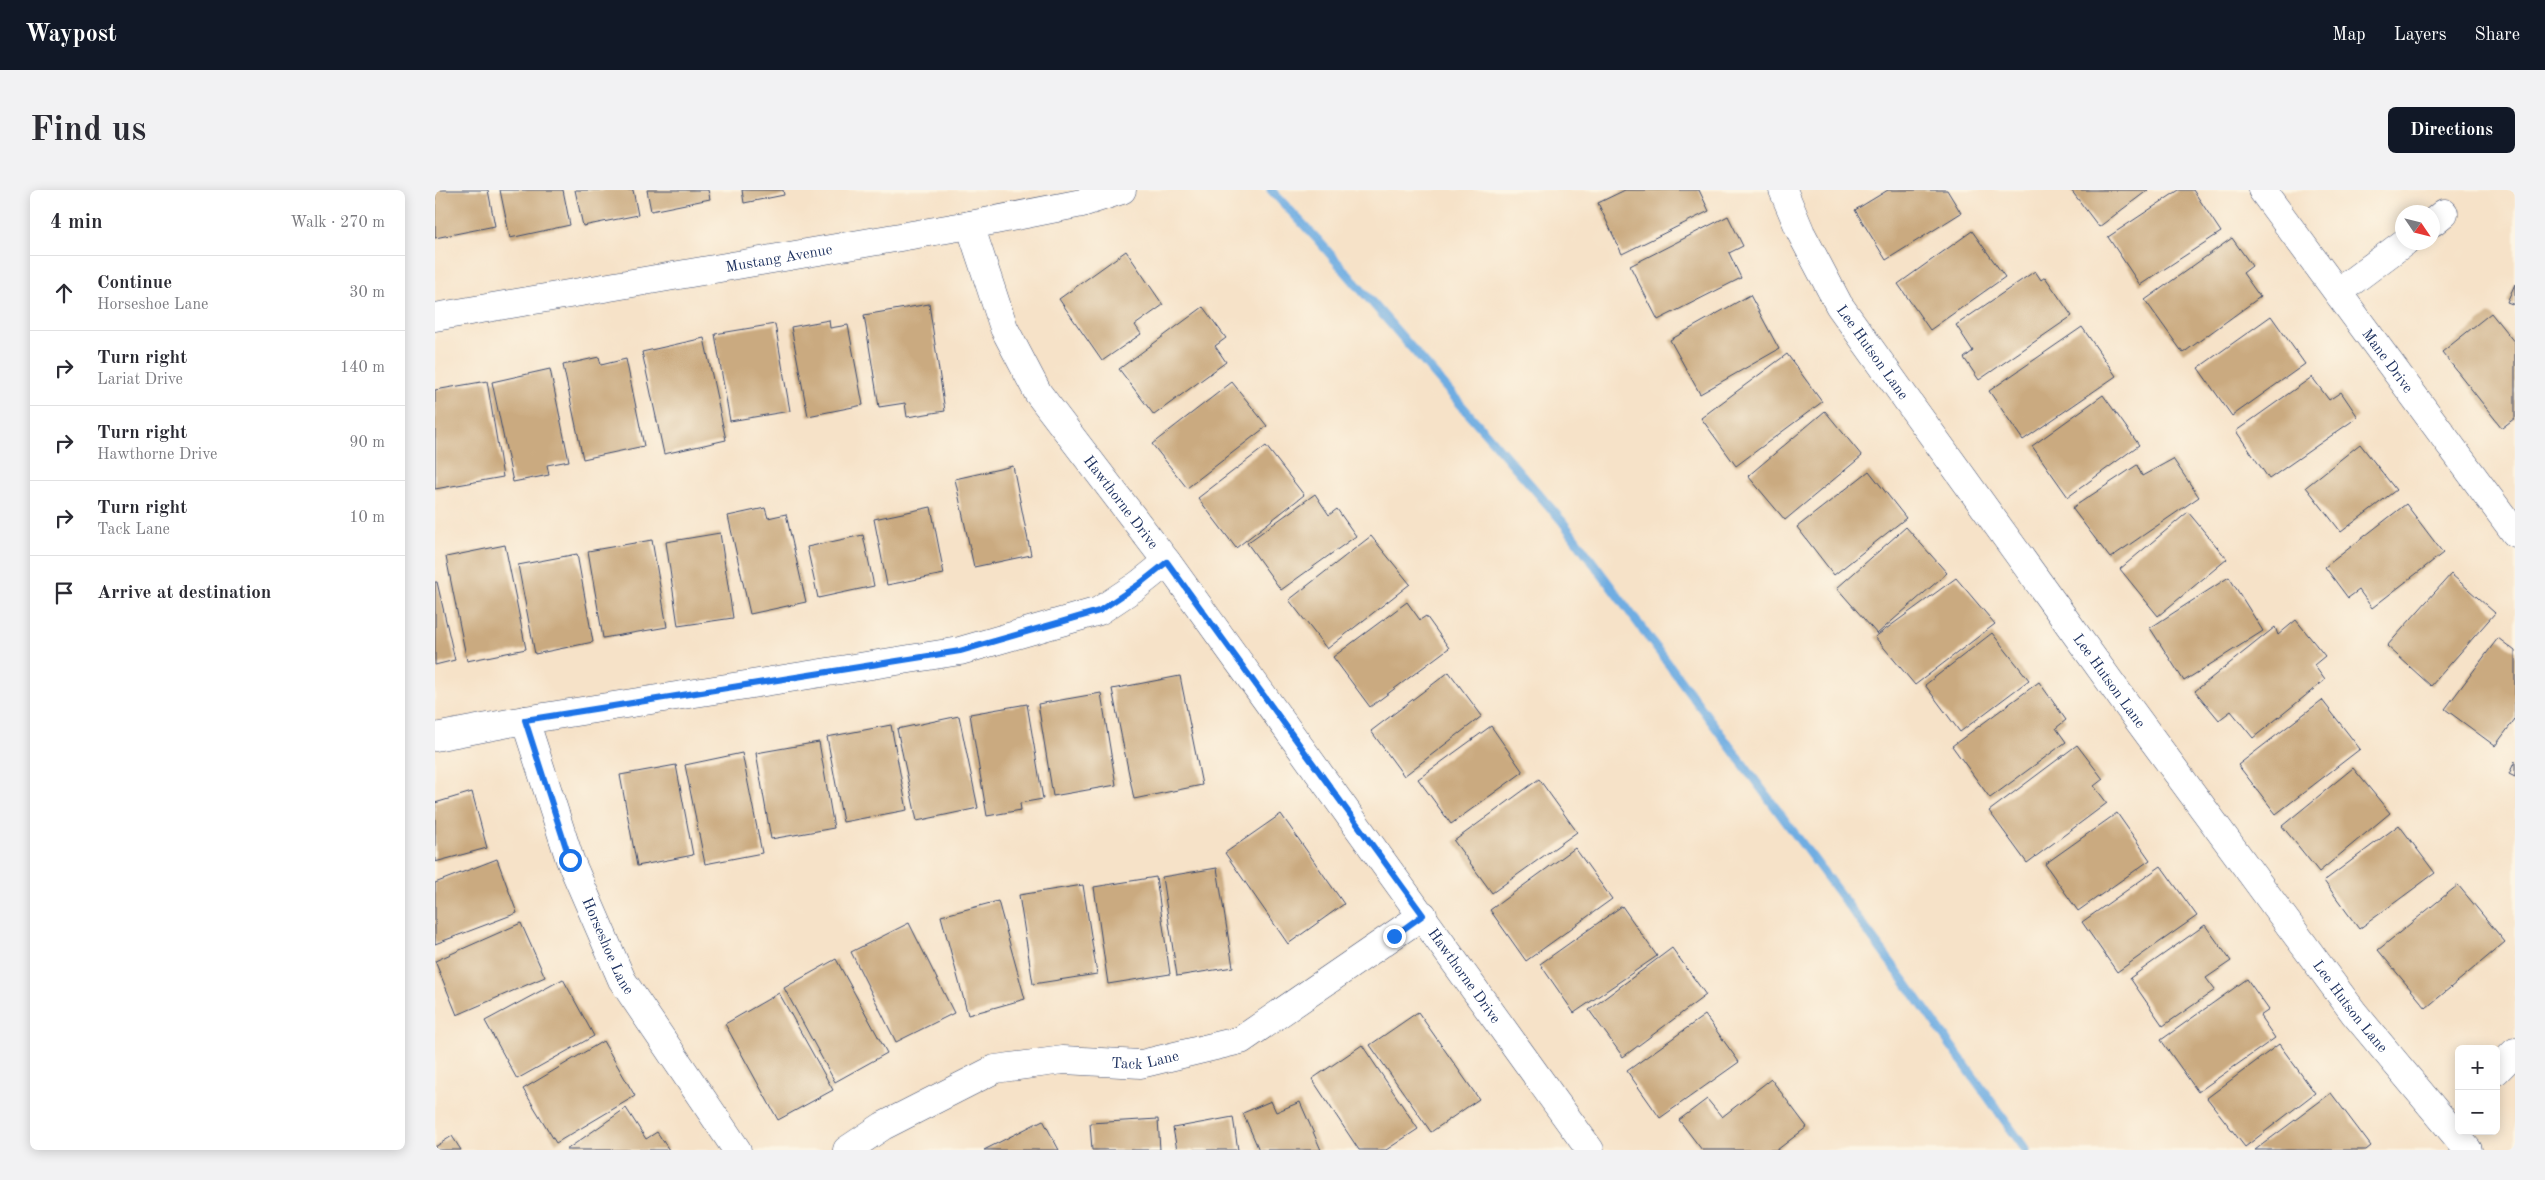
<!DOCTYPE html>
<meta charset="utf-8">
<style>
body{margin:0;font-family:"Old Standard TT",serif;background:#f2f2f3;color:#2b2b33}
.controls{position:absolute;right:15px;bottom:15px;display:grid;overflow:hidden;border-radius:8px;box-shadow:0 2px 12px #0003}
.controls button{width:45px;height:45px;display:grid;place-items:center;padding:0;border:0;border-bottom:1px solid #e1e1e2;background:#fff;color:#2b2b33;font:25px sans-serif}
.compass{position:absolute;left:1960px;top:15px;width:45px;height:45px;border-radius:50%;background:#fff;box-shadow:0 2px 12px #0003;rotate:125deg}
.stop{position:absolute;width:15px;height:15px;margin:-11px;border:4px solid #1a73e8;border-radius:50%;background:#fff}
.stop.end{background:#1a73e8;border-color:#fff;box-shadow:0 1px 5px #0008}
.list{margin:0;padding:0;list-style:none}
h2{display:flex;justify-content:space-between;align-items:center;height:65px;margin:0;padding:0 20px;font-size:21px}
h2 small{font-size:16px;font-weight:400;color:#7c7c81}
.list li{display:grid;grid-template-columns:32px 1fr auto;gap:15px;align-items:center;box-sizing:border-box;height:75px;padding:0 20px;border-top:1px solid #e1e1e2}
.list b{display:block;font-size:19px;white-space:nowrap}
.list p{margin:0;font-size:16px;white-space:nowrap;color:#7c7c81}
.list em{font-size:16px;font-style:normal;color:#7c7c81}
.icon{flex:none;width:28px;height:28px;fill:none;stroke:currentColor;stroke-width:2;stroke-linecap:round;stroke-linejoin:round}
.map{position:relative;flex:none;width:2080px;height:960px;overflow:hidden;border-radius:8px}
header{display:flex;align-items:center;gap:30px;box-sizing:border-box;height:70px;padding:0 25px;background:#111827;color:#fff}
header strong{font-size:24px}
nav{display:flex;gap:28px;margin-inline-start:auto;font-size:18px}
.intro{display:flex;align-items:center;justify-content:space-between;box-sizing:border-box;height:120px;padding:0 30px}
h1{margin:0;font-size:35px}
.button{padding:12px 22px;border-radius:8px;background:#111827;color:#fff;font-size:18px;font-weight:700}
main{display:flex;gap:30px;padding:0 30px}
aside{flex:1;background:#fff;border-radius:8px;box-shadow:0 2px 12px #0003}
.map>svg:first-child{display:block}
.lines{fill:none;stroke-linecap:round;stroke-linejoin:round}
.stream{stroke:#70ade2;stroke-width:9}
.building{fill:#caaa80}
.street-casing{stroke:#3c4a6e;stroke-width:29}
.street{stroke:#fff;stroke-width:28}
.route{stroke:#1a73e8;stroke-width:6}
.labels{text-anchor:middle;stroke-width:4.5;stroke-linejoin:round;paint-order:stroke}
.street-label{font-size:15px;fill:#1b2f5e;stroke:#fcf5e5}
</style>
<header>
<strong>Waypost</strong>
<nav><a>Map</a><a>Layers</a><a>Share</a></nav>
</header>
<div class="intro"><h1>Find us</h1><a class="button">Directions</a></div>
<main>
<aside>
<h2>4 min<small>Walk · 270 m</small></h2>
<ul class="list">
<li><svg class="icon" aria-label="ahead" viewBox="0 0 24 24"><path d="M12 20V5M6 11l6-6 6 6"/></svg><div><b>Continue</b><p>Horseshoe Lane</p></div><em>30 m</em></li>
<li><svg class="icon" aria-label="right" viewBox="0 0 24 24"><path d="M7 20v-9h11M14 6l5 5-5 5"/></svg><div><b>Turn right</b><p>Lariat Drive</p></div><em>140 m</em></li>
<li><svg class="icon" aria-label="right" viewBox="0 0 24 24"><path d="M7 20v-9h11M14 6l5 5-5 5"/></svg><div><b>Turn right</b><p>Hawthorne Drive</p></div><em>90 m</em></li>
<li><svg class="icon" aria-label="right" viewBox="0 0 24 24"><path d="M7 20v-9h11M14 6l5 5-5 5"/></svg><div><b>Turn right</b><p>Tack Lane</p></div><em>10 m</em></li>
<li><svg class="icon" aria-label="arrive" viewBox="0 0 24 24"><path d="M6 21V4h12l-3 4 3 4H6"/></svg><div><b>Arrive at destination</b></div></li>
</ul>
</aside>
<div class="map">
<svg width="2080" height="960" viewBox="0 0 2080 960">
<rect width="100%" height="100%" fill="#fcf5e5"/>
<filter id="ink" filterUnits="userSpaceOnUse"><feTurbulence type="fractalNoise" baseFrequency=".02" numOctaves="2"/><feDisplacementMap in="SourceGraphic" scale="10" xChannelSelector="R" yChannelSelector="G"/><feConvolveMatrix kernelMatrix="1 2 1 2 8 2 1 2 1" color-interpolation-filters="sRGB"/></filter>
<filter id="wash" filterUnits="userSpaceOnUse"><feTurbulence type="fractalNoise" baseFrequency=".0096" numOctaves="4" result="noise"/><feDisplacementMap in="SourceGraphic" scale="20" xChannelSelector="R" yChannelSelector="G"/><feGaussianBlur stdDeviation="1.12" result="paint"/><feColorMatrix in="noise" values="0 0 0 0 0 0 0 0 0 0 0 0 0 0 0 0 0 1.4 0 .05"/><feComposite in="paint" operator="in"/></filter>
<g filter="url(#wash)">
<rect width="100%" height="100%" fill="#f6e2c8"/>
<g class="lines">
<!-- stream -->
<polyline class="stream" points="836,0 882,49 1127,331 1471,793 1591,960"/>
</g>
<g id="blocks">
<!-- building -->
<g class="building">
<polygon points="0,0 53,0 60,36 0,48"/>
<polygon points="65,0 128,0 135,35 75,48"/>
<polygon points="140,0 198,0 203,25 148,36"/>
<polygon points="212,0 273,0 275,9 216,21"/>
<polygon points="307,0 348,0 349,5 309,13"/>
<polygon points="1190,0 1264,0 1274,21 1187,64 1163,13"/>
<polygon points="1453,0 1512,0 1526,23 1451,70 1420,20"/>
<polygon points="1636,0 1713,0 1664,37"/>
<polygon points="1744,0 1758,0 1786,42 1705,95 1673,47"/>
<polygon points="1293,26 1308,56 1294,63 1306,88 1223,130 1195,76"/>
<polygon points="1537,41 1570,87 1495,140 1463,94"/>
<polygon points="1797,48 1817,76 1808,83 1825,107 1748,163 1710,110"/>
<polygon points="691,61 728,115 700,135 706,144 667,171 624,109"/>
<polygon points="1600,81 1606,90 1610,87 1637,126 1544,190 1529,168 1538,161 1521,135"/>
<polygon points="2080,94 2080,115 2072,112"/>
<polygon points="1315,105 1344,159 1265,204 1235,150"/>
<polygon points="494,114 510,221 472,227 470,213 444,217 429,125"/>
<polygon points="768,117 791,148 780,156 791,172 719,225 684,179"/>
<polygon points="2056,123 2080,153 2080,228 2067,238 2007,162"/>
<polygon points="1836,126 1870,174 1797,226 1763,178"/>
<polygon points="394,130 395,138 413,135 428,215 373,226 356,137"/>
<polygon points="340,134 355,221 295,231 280,144"/>
<polygon points="1647,137 1681,186 1588,250 1554,201"/>
<polygon points="269,148 291,250 229,264 207,162"/>
<polygon points="1352,164 1387,212 1301,276 1266,228"/>
<polygon points="164,167 166,175 191,169 209,256 148,269 128,175"/>
<polygon points="115,179 134,271 112,275 114,285 78,292 57,192"/>
<polygon points="1877,187 1894,210 1906,202 1923,227 1834,289 1801,241"/>
<polygon points="52,191 68,287 0,299 0,200"/>
<polygon points="797,192 832,236 752,298 717,254"/>
<polygon points="1668,205 1704,255 1633,307 1597,256"/>
<polygon points="1390,221 1427,266 1350,330 1313,286"/>
<polygon points="1925,254 1961,300 1906,342 1871,297"/>
<polygon points="831,256 869,305 801,358 763,308"/>
<polygon points="1738,269 1764,307 1675,368 1637,318 1702,275 1707,286"/>
<polygon points="578,276 596,365 539,377 520,289"/>
<polygon points="1434,281 1471,328 1399,385 1362,337"/>
<polygon points="880,304 894,325 902,319 921,346 846,400 812,353"/>
<polygon points="1971,314 2008,363 1937,418 1924,400 1913,408 1890,377"/>
<polygon points="496,317 509,384 452,395 439,329"/>
<polygon points="330,318 333,328 351,324 371,412 315,424 293,326"/>
<polygon points="1753,322 1792,369 1723,426 1685,379"/>
<polygon points="1471,337 1512,383 1442,444 1402,398"/>
<polygon points="285,343 298,428 243,436 231,352"/>
<polygon points="428,345 439,396 383,408 372,357"/>
<polygon points="936,346 975,394 892,459 854,410"/>
<polygon points="217,350 232,437 168,448 153,361"/>
<polygon points="70,355 91,459 32,471 11,367"/>
<polygon points="142,364 158,452 100,464 83,375"/>
<polygon points="2016,384 2060,423 1996,496 1952,456"/>
<polygon points="1794,387 1828,441 1749,491 1715,438"/>
<polygon points="1521,388 1560,434 1480,495 1440,447"/>
<polygon points="0,392 2,392 20,470 0,475"/>
<polygon points="972,412 985,430 991,426 1014,458 935,517 898,467"/>
<polygon points="1861,430 1890,466 1879,475 1890,490 1818,548 1796,521 1784,530 1760,501 1840,437 1843,445"/>
<polygon points="1557,443 1594,490 1525,542 1490,495"/>
<polygon points="2063,448 2080,461 2080,529 2060,556 2010,519"/>
<polygon points="1014,482 1047,526 969,586 936,541"/>
<polygon points="745,486 767,595 699,609 677,499"/>
<polygon points="1604,492 1631,530 1621,538 1631,552 1555,608 1517,556"/>
<polygon points="666,503 681,595 618,606 603,514"/>
<polygon points="1887,510 1925,559 1841,624 1803,575"/>
<polygon points="592,514 608,609 585,613 586,620 552,626 535,524"/>
<polygon points="524,526 543,618 482,631 462,539"/>
<polygon points="456,535 472,620 408,632 392,547"/>
<polygon points="1056,536 1088,582 1016,634 983,589"/>
<polygon points="384,552 399,638 336,649 321,563"/>
<polygon points="1642,555 1668,589 1659,596 1672,613 1592,673 1554,621"/>
<polygon points="307,563 327,663 270,674 250,575"/>
<polygon points="2080,571 2080,587 2074,584"/>
<polygon points="241,575 258,665 202,676 185,585"/>
<polygon points="1918,578 1955,623 1884,682 1847,636"/>
<polygon points="1104,589 1142,642 1057,703 1019,651"/>
<polygon points="37,602 52,658 0,672 0,613"/>
<polygon points="1682,623 1715,670 1643,721 1610,674"/>
<polygon points="846,624 909,714 853,754 790,663"/>
<polygon points="1964,635 2000,683 1924,739 1889,691"/>
<polygon points="1140,658 1177,709 1091,771 1055,720"/>
<polygon points="62,669 82,723 0,754 0,693"/>
<polygon points="1726,676 1762,726 1682,782 1647,732"/>
<polygon points="782,678 798,777 742,786 727,687"/>
<polygon points="721,687 735,784 673,794 659,697"/>
<polygon points="648,695 662,784 598,794 584,705"/>
<polygon points="2023,695 2070,752 1991,818 1943,760"/>
<polygon points="563,711 590,809 533,825 506,726"/>
<polygon points="1187,716 1222,766 1139,823 1105,774"/>
<polygon points="86,733 110,787 22,825 0,771"/>
<polygon points="474,733 519,823 461,852 416,762"/>
<polygon points="1770,735 1796,771 1771,788 1780,800 1728,836 1695,788"/>
<polygon points="1237,758 1271,805 1188,867 1154,820"/>
<polygon points="401,769 452,863 400,892 349,798"/>
<polygon points="128,789 159,846 82,889 50,831"/>
<polygon points="1812,789 1834,820 1825,826 1840,848 1763,902 1726,850"/>
<polygon points="344,803 398,900 343,930 290,834"/>
<polygon points="983,822 1044,909 996,942 935,855"/>
<polygon points="1270,825 1304,872 1225,928 1192,881"/>
<polygon points="168,851 200,906 121,953 88,899"/>
<polygon points="1844,854 1880,903 1810,957 1772,908"/>
<polygon points="927,855 983,939 951,960 924,960 877,889"/>
<polygon points="1336,889 1372,937 1342,960 1267,960 1244,930 1272,909 1287,927"/>
<polygon points="1896,903 1936,956 1931,960 1820,960"/>
<polygon points="836,911 841,922 865,912 886,960 824,960 808,923"/>
<polygon points="191,918 211,949 222,942 234,960 131,960"/>
<polygon points="798,927 803,960 742,960 738,938"/>
<polygon points="723,929 725,960 657,960 655,933"/>
<polygon points="608,930 624,960 549,960"/>
<polygon points="17,946 26,960 0,960 0,957"/>
</g>
</g>
</g>
<g filter="url(#ink)">
<use href="#blocks" fill-opacity="0" stroke="#3c4a6e" stroke-width="1"/>
<g class="lines">
<defs>
<g id="street">
<path id="s1" d="M1348 0 1366 43 1404 115 1482 224 1689 511 1919 823 2033 960"/>
<path id="s2" d="M1827 0 2080 343"/>
<polyline points="1998,32 2009,23"/>
<path id="s3" d="M535 35 569 138 603 203 732 372 1155 960"/>
<polyline points="1903,102 1970,52"/>
<path id="s4" d="M0 127 535 35 647 13 687 0"/>
<path id="s5" d="M90 530 135 670 187 790 302 960"/>
<polyline points="0,547 90,530 525,461 664,421 703,395 732,372"/>
<polyline points="2061,881 2080,862"/>
<path id="s6" d="M412 960 448 936 560 879 628 870 706 874 806 850 988 725"/>
</g>
</defs>
<!-- street casing -->
<use href="#street" class="street-casing"/>
<!-- street -->
<use href="#street" class="street"/>
</g>
</g>
<g class="lines" filter="url(#ink)">
<!-- route -->
<polyline class="route" points="135,670 90,530 525,461 664,421 703,395 732,372 988,725 959,746"/>
</g>
<g class="labels">
<!-- street labels -->
<g class="street-label">
<text dy="5" stroke="none"><textPath href="#s4" startOffset="349">Mustang Avenue</textPath></text>
<text dy="5" stroke="none"><textPath href="#s1" startOffset="186">Lee Hutson Lane</textPath></text>
<text dy="5" stroke="none"><textPath href="#s2" startOffset="212">Mane Drive</textPath></text>
<text dy="5" stroke="none"><textPath href="#s3" startOffset="319">Hawthorne Drive</textPath></text>
<text dy="5" stroke="none"><textPath href="#s1" startOffset="591">Lee Hutson Lane</textPath></text>
<text dy="5" stroke="none"><textPath href="#s5" startOffset="241">Horseshoe Lane</textPath></text>
<text dy="5" stroke="none"><textPath href="#s3" startOffset="904">Hawthorne Drive</textPath></text>
<text dy="5" stroke="none"><textPath href="#s1" startOffset="996">Lee Hutson Lane</textPath></text>
<text dy="5" stroke="none"><textPath href="#s6" startOffset="320">Tack Lane</textPath></text>
</g>
</g>
</svg>
<div class="controls">
<button>+</button>
<button>−</button>
</div>
<svg class="compass" viewBox="-18 -18 36 36"><path d="M0-13l5 13h-10z" fill="#e53935"/><path d="M0 13l5-13h-10z" fill="#7c7c81"/></svg>
<div class="stop" style="left:135px;top:670px"></div>
<div class="stop end" style="left:959px;top:746px"></div>
</div>
</main>
